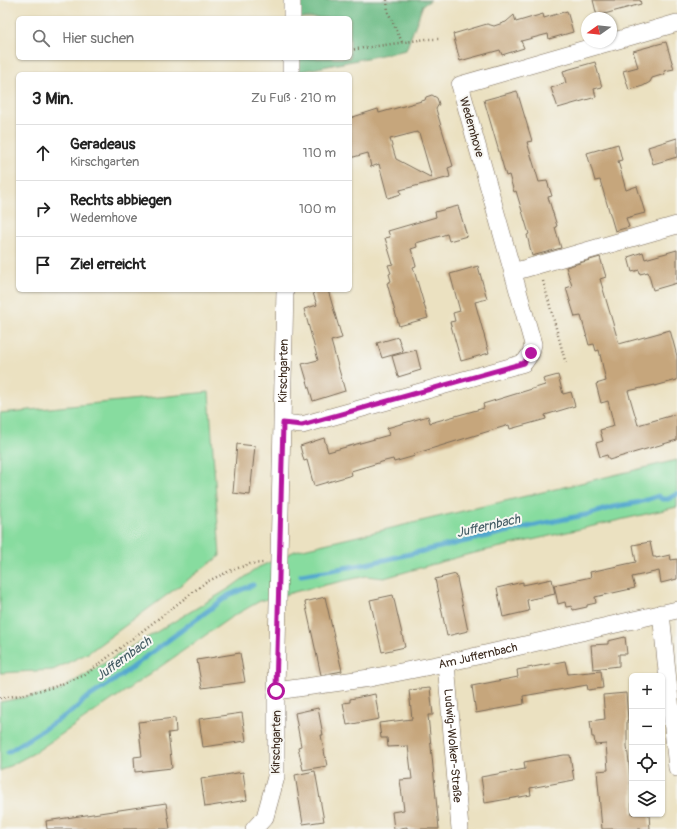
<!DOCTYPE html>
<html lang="de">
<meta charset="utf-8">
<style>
body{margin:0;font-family:Pangolin,sans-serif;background:#f2f2f2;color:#222}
.controls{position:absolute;right:12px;bottom:12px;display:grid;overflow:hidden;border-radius:6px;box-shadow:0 1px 3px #0004}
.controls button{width:36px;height:36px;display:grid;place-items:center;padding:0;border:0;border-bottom:1px solid #e0e0e0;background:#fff;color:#222;font:20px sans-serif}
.compass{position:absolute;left:581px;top:12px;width:36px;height:36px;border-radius:50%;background:#fff;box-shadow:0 1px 3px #0004;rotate:255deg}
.stop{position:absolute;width:12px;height:12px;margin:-9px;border:3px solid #b5179e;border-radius:50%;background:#fff}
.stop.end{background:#b5179e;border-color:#fff;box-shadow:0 1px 4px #0008}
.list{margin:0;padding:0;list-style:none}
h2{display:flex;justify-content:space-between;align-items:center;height:52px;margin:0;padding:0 16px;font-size:17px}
h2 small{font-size:13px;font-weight:400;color:#767676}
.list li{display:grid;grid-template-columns:26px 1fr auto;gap:12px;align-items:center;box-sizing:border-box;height:56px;padding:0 16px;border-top:1px solid #e0e0e0}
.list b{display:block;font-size:15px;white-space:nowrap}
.list p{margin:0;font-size:13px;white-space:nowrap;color:#767676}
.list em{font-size:13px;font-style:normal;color:#767676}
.icon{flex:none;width:22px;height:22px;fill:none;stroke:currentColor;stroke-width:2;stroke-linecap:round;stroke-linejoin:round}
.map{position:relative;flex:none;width:677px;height:829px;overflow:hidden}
.search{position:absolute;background:#fff;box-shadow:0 1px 3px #0004;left:16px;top:16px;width:336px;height:44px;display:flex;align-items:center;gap:10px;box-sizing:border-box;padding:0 14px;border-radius:6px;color:#767676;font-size:15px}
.panel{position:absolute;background:#fff;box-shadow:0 1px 3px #0004;left:16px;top:72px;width:336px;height:220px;border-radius:6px}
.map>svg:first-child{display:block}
.green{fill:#87dc9f;stroke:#61835e}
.forest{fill:#6dbc86;stroke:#547352}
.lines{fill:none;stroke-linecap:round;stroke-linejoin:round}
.stream{stroke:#52a7ce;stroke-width:5}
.building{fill:#c6a67c;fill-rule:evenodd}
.minor-casing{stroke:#796a57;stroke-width:18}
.path{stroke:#796a57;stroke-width:2.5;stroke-dasharray:1 3;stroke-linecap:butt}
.minor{stroke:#fff;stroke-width:17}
.route{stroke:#b5179e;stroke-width:5}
.labels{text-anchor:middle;stroke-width:4;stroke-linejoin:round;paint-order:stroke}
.street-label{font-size:12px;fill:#3b2a1e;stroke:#f6f6f2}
.water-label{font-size:13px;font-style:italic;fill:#445c64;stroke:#f6f6f2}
</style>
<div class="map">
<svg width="677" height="829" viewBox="0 0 677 829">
<rect width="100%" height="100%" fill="#f6f6f2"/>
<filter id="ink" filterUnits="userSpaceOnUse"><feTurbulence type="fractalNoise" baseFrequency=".025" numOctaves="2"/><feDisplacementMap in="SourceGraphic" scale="8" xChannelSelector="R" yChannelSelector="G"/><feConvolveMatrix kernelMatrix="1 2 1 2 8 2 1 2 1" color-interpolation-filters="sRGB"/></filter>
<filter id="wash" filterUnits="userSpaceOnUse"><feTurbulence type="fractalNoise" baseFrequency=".012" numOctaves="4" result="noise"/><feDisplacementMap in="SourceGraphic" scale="16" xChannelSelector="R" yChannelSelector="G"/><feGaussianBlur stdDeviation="0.9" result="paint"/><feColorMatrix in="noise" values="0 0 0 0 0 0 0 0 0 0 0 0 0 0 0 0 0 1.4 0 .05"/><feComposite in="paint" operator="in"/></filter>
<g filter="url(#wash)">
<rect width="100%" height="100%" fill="#ebe1c1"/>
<!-- green -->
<g class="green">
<polygon points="209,392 220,556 88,653 53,670 0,673 0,413"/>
<polygon points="677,460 677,507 466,555 384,578 366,576 302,590 260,601 230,618 137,683 34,753 0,771 0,702 58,691 230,588 259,567 295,551"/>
</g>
<!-- forest -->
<polygon class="forest" points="298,0 431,0 423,5 406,50 298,72 298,58 350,58 350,18 298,18"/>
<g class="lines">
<!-- stream -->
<g class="stream">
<polyline points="301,575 362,565 540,524 590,514 613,507 640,502 658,496 662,499 668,499 677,494"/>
<polyline points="8,752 77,708 84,700 112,682 229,595 253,585"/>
</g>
</g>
<g id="blocks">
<!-- building -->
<g class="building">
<polygon points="593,0 640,0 641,4 597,16"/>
<polygon points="567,11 573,32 549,39 548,34 521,41 524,48 502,55 500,50 460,61 453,34 487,24 494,26 506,22 514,15 516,22 543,14 544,18"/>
<polygon points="666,42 674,69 664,71 665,74 652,78 650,82 643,86 629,90 623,71 638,67 633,51"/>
<polygon points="595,62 602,87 594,89 596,97 558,108 551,88 566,83 563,71"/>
<polygon points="517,91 532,141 527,142 539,182 547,181 552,196 548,197 557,226 555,227 561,248 532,256 527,235 529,234 516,191 514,192 509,175 506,176 484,100"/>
<path d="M432 95 437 98 439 104 436 109 453 166 448 168 450 177 400 190 401 194 388 198 379 164 371 167 368 153 350 158V118L378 109 379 113 425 100 426 97ZM417 132V133H419L432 178 396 159 390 139Z"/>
<polygon points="677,138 677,157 653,164 648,147"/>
<polygon points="618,144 622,160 618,161 626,190 637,186 645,213 626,218 629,227 615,231 600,180 595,181 587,153"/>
<polygon points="458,206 467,236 449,241 447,234 416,243 417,247 411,249 416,266 413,267 428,318 399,326 387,283 391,281 389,274 391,273 388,265 393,264 385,238 390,237 388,231 436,217 435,212"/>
<polygon points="677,250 677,283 653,290 648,272 640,274 639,270 632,272 628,257 643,252 645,259"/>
<polygon points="600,257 606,277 600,279 619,344 670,330 677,356 677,380 655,386 655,385 628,391 638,425 677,414 677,440 609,460 607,455 600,457 596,443 603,441 600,430 614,426 608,401 601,403 596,384 606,381 599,350 596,351 594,344 589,345 581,316 575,317 566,288 572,286 566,267"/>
<polygon points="478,266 487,299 475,302 489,353 461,361 450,322 455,321 453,313 460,311 450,274"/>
<polygon points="312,290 328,290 342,338 331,341 345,391 313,401 302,364 318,360 304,309 317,305"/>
<polygon points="398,337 403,352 382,358 377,343"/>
<polygon points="416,350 421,370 398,377 392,356"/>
<polygon points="558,375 563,394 571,392 575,406 545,415 546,419 510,429 509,425 414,454 415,456 394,462 393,459 385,461 351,471 352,475 314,486 307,460 304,461 300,446 324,438 328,452 389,435 387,428 428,416 430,423 484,408 483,404 545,385 543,379"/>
<polygon points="237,444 255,446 250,495 233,493"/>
<polygon points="650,542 653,557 656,557 656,558 670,555 671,560 677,559 677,579 661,583 659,571 632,577 635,588 595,597 596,603 587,605 587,607 573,610 572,606 566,607 565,602 558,604 554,585 591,577 590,572 636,562 633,545"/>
<polygon points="456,574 468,631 447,636 435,579"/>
<polygon points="552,579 555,594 527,600 529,611 503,617 497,588 523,582 523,585"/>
<polygon points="393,595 405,647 382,652 370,600"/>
<polygon points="325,597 342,671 321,675 305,602"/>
<polygon points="625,637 627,654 619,654 619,666 593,669 591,645 608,644 608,641"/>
<polygon points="240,653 245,682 202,688 197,660"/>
<polygon points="565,661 568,674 601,671 603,688 588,690 587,685 523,696 524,704 476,713 472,686 518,677 517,670"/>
<polygon points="430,688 433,715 428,715 439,829 407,829 407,827 394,829 392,812 404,810 400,780 412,779 408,746 388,747 387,738 381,738 379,723 412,719 409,690"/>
<polygon points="626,693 628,720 627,720 627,746 632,789 632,814 649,814 650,829 602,829 597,771 608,770 606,744 595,745 594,737 592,737 590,721 605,719 603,695"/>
<polygon points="375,694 379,719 347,725 343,703 350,702 350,699"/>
<polygon points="318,708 323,735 321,735 327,766 303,770 298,747 301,746 295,713"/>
<polygon points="242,713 246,741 203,747 199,719"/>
<polygon points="175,718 176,732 168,733 172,768 135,772 134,757 142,756 138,722"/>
<polygon points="564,755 570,755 574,780 530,788 531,795 485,803 481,777 525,769 524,762"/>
<polygon points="315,771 324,821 303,824 295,775"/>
<polygon points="243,772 247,800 205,807 201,779"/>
<polygon points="166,803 170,829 47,829 46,821"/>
</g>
</g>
</g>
<g filter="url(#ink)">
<use href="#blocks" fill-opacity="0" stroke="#796a57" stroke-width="1"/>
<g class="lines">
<defs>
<g id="minor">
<polyline points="292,18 292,0"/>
<polyline points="611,42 677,23"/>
<polyline points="291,74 291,58"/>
<polyline points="513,272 677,225"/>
<polyline points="283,423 302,425 524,363 531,353 533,344 460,85 610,42"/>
<polyline points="661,613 677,768"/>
<path id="s1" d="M446 663 460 829"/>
<path id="s2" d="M276 691 370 678 446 663 677 610"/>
<path id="s3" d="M254 829 265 817 276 777V691L285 290"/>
</g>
</defs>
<!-- minor casing -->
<use href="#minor" class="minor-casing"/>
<!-- path -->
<g class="path">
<polyline points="387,0 388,12 402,42"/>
<polyline points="350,50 426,39 440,39"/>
<polyline points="543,281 566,364"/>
<polyline points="0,698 21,695 54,687 85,675 206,582 232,570 250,564 263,563"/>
</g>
<!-- minor -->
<use href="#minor" class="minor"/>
</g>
</g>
<g class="lines" filter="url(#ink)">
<!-- route -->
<polyline class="route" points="276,691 283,423 302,425 524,363 531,353"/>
</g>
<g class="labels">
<!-- street labels -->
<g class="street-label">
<text transform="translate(472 127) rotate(74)" y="4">Wedemhove</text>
<text dy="4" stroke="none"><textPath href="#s3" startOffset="464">Kirschgarten</textPath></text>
<text dy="4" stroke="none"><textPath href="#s2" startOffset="205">Am Juffernbach</textPath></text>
<text transform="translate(276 742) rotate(-89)" y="4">Kirschgarten</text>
<text dy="4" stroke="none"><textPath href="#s1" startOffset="83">Ludwig-Wolker-Straße</textPath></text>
</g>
<!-- water labels -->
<g class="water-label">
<text transform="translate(488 525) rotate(-13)" y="5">Juffernbach</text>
<text transform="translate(123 658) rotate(-36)" y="5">Juffernbach</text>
</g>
</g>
</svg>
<div class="controls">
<button>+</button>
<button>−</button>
<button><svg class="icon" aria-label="locate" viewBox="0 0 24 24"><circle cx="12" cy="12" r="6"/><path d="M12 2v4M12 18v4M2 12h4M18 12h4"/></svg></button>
<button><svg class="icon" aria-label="layers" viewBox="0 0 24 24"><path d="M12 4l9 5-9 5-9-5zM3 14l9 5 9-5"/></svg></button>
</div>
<svg class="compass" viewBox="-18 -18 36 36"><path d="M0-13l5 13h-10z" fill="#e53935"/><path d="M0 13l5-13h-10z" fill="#767676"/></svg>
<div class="stop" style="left:276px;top:691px"></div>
<div class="stop end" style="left:531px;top:353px"></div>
<div class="search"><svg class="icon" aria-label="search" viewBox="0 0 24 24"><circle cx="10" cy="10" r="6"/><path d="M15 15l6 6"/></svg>Hier suchen</div>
<section class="panel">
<h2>3 Min.<small>Zu Fuß · 210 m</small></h2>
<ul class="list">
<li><svg class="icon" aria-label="ahead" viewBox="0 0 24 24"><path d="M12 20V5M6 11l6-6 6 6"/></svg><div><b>Geradeaus</b><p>Kirschgarten</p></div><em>110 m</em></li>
<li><svg class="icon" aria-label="right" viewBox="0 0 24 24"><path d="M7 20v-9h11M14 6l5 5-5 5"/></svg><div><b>Rechts abbiegen</b><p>Wedemhove</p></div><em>100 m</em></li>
<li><svg class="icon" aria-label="arrive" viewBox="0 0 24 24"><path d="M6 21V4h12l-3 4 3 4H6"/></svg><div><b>Ziel erreicht</b></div></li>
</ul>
</section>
</div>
